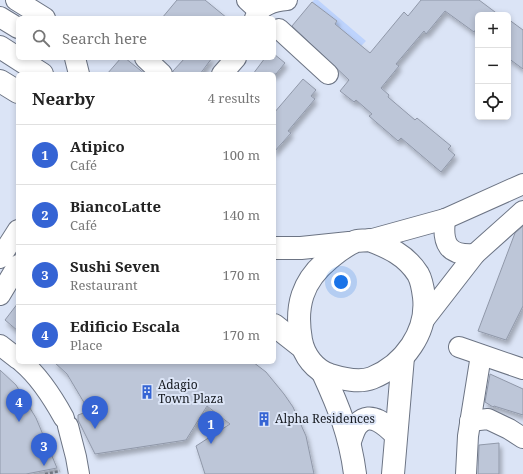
<!DOCTYPE html>
<meta charset="utf-8">
<style>
body{margin:0;font-family:"Noto Serif",serif;background:#f6f6f6;color:#222}
.controls{position:absolute;right:12px;top:12px;display:grid;overflow:hidden;border-radius:6px;box-shadow:0 2px 6px #0003}
.controls button{width:36px;height:36px;display:grid;place-items:center;padding:0;border:0;border-bottom:1px solid #e0e0e0;background:#fff;color:#222;font:20px sans-serif}
.you{position:absolute;left:341px;top:282px;width:14px;height:14px;margin:-10px;border:3px solid #fff;border-radius:50%;background:#1a73e8;box-shadow:0 0 0 6px #1a73e833}
.badge{display:grid;place-items:center;width:26px;height:26px;border-radius:50%;background:#3564d4;color:#fff;font-size:13px;font-weight:700}
.pin{position:absolute;translate:-50% -33px;filter:drop-shadow(0 1px 2px #0008)}
.pin::after{content:'';position:absolute;top:21px;width:14px;height:12px;background:inherit;clip-path:polygon(0 0,100% 0,50% 100%)}
.list{margin:0;padding:0;list-style:none}
h2{display:flex;justify-content:space-between;align-items:center;height:52px;margin:0;padding:0 16px;font-size:17px}
h2 small{font-size:13px;font-weight:400;color:#767676}
.list li{display:grid;grid-template-columns:26px 1fr auto;gap:12px;align-items:center;box-sizing:border-box;height:60px;padding:0 16px;border-top:1px solid #e0e0e0}
.list b{display:block;font-size:15px;white-space:nowrap}
.list p{margin:0;font-size:13px;white-space:nowrap;color:#767676}
.list em{font-size:13px;font-style:normal;color:#767676}
.icon{flex:none;width:22px;height:22px;fill:none;stroke:currentColor;stroke-width:2;stroke-linecap:round;stroke-linejoin:round}
.map{position:relative;flex:none;width:523px;height:474px;overflow:hidden}
.search{position:absolute;background:#fff;box-shadow:0 2px 6px #0003;left:16px;top:16px;width:260px;height:44px;display:flex;align-items:center;gap:10px;box-sizing:border-box;padding:0 14px;border-radius:6px;color:#767676;font-size:15px}
.panel{position:absolute;background:#fff;box-shadow:0 2px 6px #0003;left:16px;top:72px;width:260px;height:292px;border-radius:6px}
.map>svg:first-child{display:block}
.green{fill:#bdd3fd}
.building{fill:#bdc6d8;stroke:#9098a9;filter:url(#shadow)}
.lines{fill:none;stroke-linecap:round;stroke-linejoin:round}
.minor-casing{stroke:#6c7484;stroke-width:22}
.major-casing{stroke:#6c7484;stroke-width:24}
.path{stroke:#707681;stroke-width:2.5;stroke-dasharray:3 2;stroke-linecap:butt}
.minor{stroke:#fff;stroke-width:20}
.major{stroke:#fff;stroke-width:22}
.labels{text-anchor:middle;stroke-width:4;stroke-linejoin:round;paint-order:stroke}
.poi-label{font-size:12px;fill:#15191f;stroke:#dbe4f6;text-anchor:start}
</style>
<div class="map">
<svg width="523" height="474" viewBox="0 0 523 474">
<defs>
<filter id="shadow"><feDropShadow dx="2.5" dy="4.5" stdDeviation="2" flood-color="#0004"/></filter>
</defs>
<rect width="100%" height="100%" fill="#dbe4f6"/>
<!-- green -->
<polygon class="green" points="314,0 318,0 366,41 361,46 335,24 337,21 312,2"/>
<!-- building -->
<g class="building">
<polygon points="177,0 205,0 227,18 162,18"/>
<polygon points="421,0 479,0 499,15 478,15 478,26 474,32 445,11 426,34 424,31 396,64 399,66 381,88 389,95 388,97 415,120 417,118 451,146 448,149 455,155 441,172 401,138 398,141 369,116 372,114 356,100 354,102 340,91 349,80 292,26 312,2 337,21 335,24 370,53 404,12 408,16"/>
<polygon points="508,19 523,30 523,69 508,58"/>
<polygon points="274,54 285,63 276,74 253,74 265,58 274,58"/>
<polygon points="121,58 125,58 145,74 107,74"/>
<polygon points="185,58 212,58 200,74 173,74 173,71"/>
<polygon points="303,79 316,90 311,96 315,99 288,131 291,133 274,152 274,113"/>
<polygon points="523,226 523,306 506,340 478,331 515,233"/>
<polygon points="18,303 18,331 5,320"/>
<polygon points="54,362 253,362 266,372 284,394 293,407 306,436 314,474 205,474 196,446 230,424 207,406 186,440 95,454 78,420 78,415 89,411 67,374"/>
<polygon points="0,370 16,385 36,418 57,468 26,474 0,474"/>
<polygon points="490,374 523,389 523,415 494,406 493,407 485,402"/>
<polygon points="499,443 499,474 478,474 479,445"/>
</g>
<g class="lines">
<defs>
<g id="minor">
<polyline points="16,0 45,18"/>
<polyline points="247,0 259,11"/>
<polyline points="0,17 18,28"/>
<path d="M255 18C260 5 274 1 287 0"/>
<polyline points="279,29 328,74"/>
<polyline points="75,58 79,74"/>
<polyline points="145,58 162,74"/>
<polyline points="222,74 236,58"/>
<path d="M445 219C442 244 448 256 475 254"/>
<polyline points="369,240 445,219 523,184"/>
<polyline points="0,258 18,230"/>
<polyline points="0,295 18,265"/>
<polyline points="423,321 475,254 523,211"/>
<polyline points="0,345 18,359"/>
<polyline points="459,347 523,369"/>
<path d="M22 362C40 377 53 398 64 418"/>
<polyline points="470,421 488,419 509,429 523,438"/>
<polyline points="68,426 76,457 79,474"/>
<polyline points="466,474 468,436 481,355"/>
</g>
<g id="major">
<polyline points="0,47 42,74"/>
<polyline points="0,81 18,92"/>
<path d="M369 240C388 247 406 255 418 274 422 281 423 289 424 297 428 332 404 365 372 378 359 383 343 379 330 375 315 370 304 356 301 340 295 306 302 281 329 259 336 253 345 246 354 242 358 240 364 241 369 240Z"/>
<polyline points="274,248 301,248 349,243"/>
<polyline points="274,325 302,347"/>
<path d="M323 373C339 408 350 435 355 474"/>
<path d="M350 441C352 436 354 428 358 424 371 410 387 426 396 435"/>
<polyline points="393,474 403,357"/>
</g>
</defs>
<!-- minor casing -->
<use href="#minor" class="minor-casing"/>
<!-- major casing -->
<use href="#major" class="major-casing"/>
<!-- path -->
<polyline class="path" points="45,474 60,471"/>
<!-- minor -->
<use href="#minor" class="minor"/>
<!-- major -->
<use href="#major" class="major"/>
</g>
<!-- icons -->
<defs>
<symbol id="building-bare" viewBox="-9 -9 18 18"><path d="M-4-6H4V6H1V3H-1V6H-4ZM-2.5-4.3h1.7v1.8h-1.7ZM.8-4.3h1.7v1.8H.8ZM-2.5-1h1.7V.8h-1.7ZM.8-1h1.7V.8H.8Z" fill="#3564d4" stroke="#dbe4f6" stroke-width="2.5" paint-order="stroke"/></symbol>
</defs>
<g fill-rule="evenodd">
<use href="#building-bare" x="137" y="382" width="20" height="20"/>
<use href="#building-bare" x="254" y="409" width="20" height="20"/>
</g>
<g class="labels">
<!-- poi labels -->
<g class="poi-label">
<text x="158" y="389">Adagio<tspan x="158" dy="14">Town Plaza</tspan></text>
<text x="275" y="423">Alpha Residences</text>
</g>
</g>
</svg>
<div class="controls">
<button>+</button>
<button>−</button>
<button><svg class="icon" aria-label="locate" viewBox="0 0 24 24"><circle cx="12" cy="12" r="6"/><path d="M12 2v4M12 18v4M2 12h4M18 12h4"/></svg></button>
</div>
<div class="you"></div>
<div class="pin badge" style="left:211px;top:444px">1</div>
<div class="pin badge" style="left:95px;top:429px">2</div>
<div class="pin badge" style="left:44px;top:466px">3</div>
<div class="pin badge" style="left:19px;top:422px">4</div>
<div class="search"><svg class="icon" aria-label="search" viewBox="0 0 24 24"><circle cx="10" cy="10" r="6"/><path d="M15 15l6 6"/></svg>Search here</div>
<section class="panel">
<h2>Nearby<small>4 results</small></h2>
<ul class="list">
<li><span class="badge">1</span><div><b>Atipico</b><p>Café</p></div><em>100 m</em></li>
<li><span class="badge">2</span><div><b>BiancoLatte</b><p>Café</p></div><em>140 m</em></li>
<li><span class="badge">3</span><div><b>Sushi Seven</b><p>Restaurant</p></div><em>170 m</em></li>
<li><span class="badge">4</span><div><b>Edificio Escala</b><p>Place</p></div><em>170 m</em></li>
</ul>
</section>
</div>
